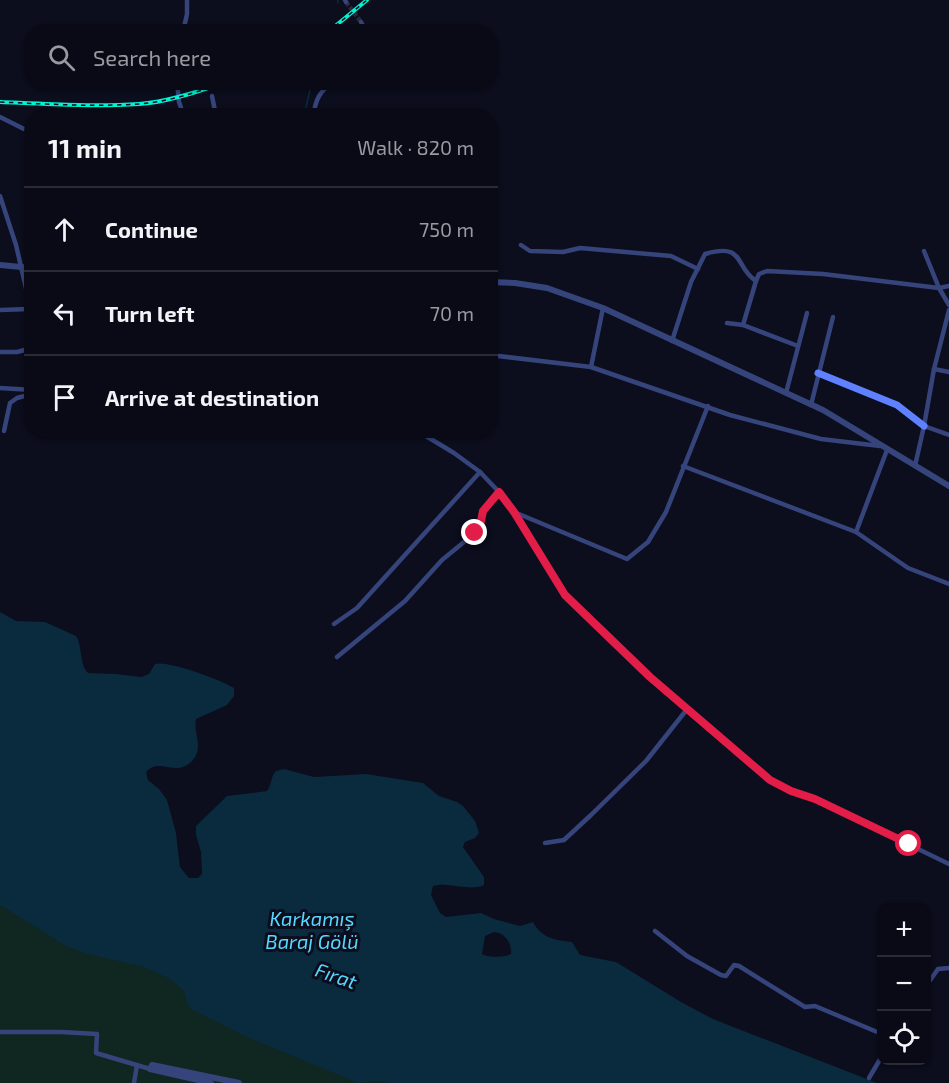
<!DOCTYPE html>
<meta charset="utf-8">
<style>
body{margin:0;font-family:"Exo 2",sans-serif;background:#171823;color:#f1f3f6}
.controls{position:absolute;right:18px;bottom:18px;display:grid;overflow:hidden;border-radius:12px;box-shadow:0 2px 4px #0004}
.controls button{width:54px;height:54px;display:grid;place-items:center;padding:0;border:0;border-bottom:2px solid #292b35;background:#090a16;color:#f1f3f6;font:30px sans-serif}
.stop{position:absolute;width:18px;height:18px;margin:-14px;border:4px solid #e11d48;border-radius:50%;background:#fff}
.stop.end{background:#e11d48;border-color:#fff;box-shadow:0 2px 6px #0008}
.list{margin:0;padding:0;list-style:none}
h2{display:flex;justify-content:space-between;align-items:center;height:78px;margin:0;padding:0 24px;font-size:26px}
h2 small{font-size:20px;font-weight:400;color:#999aa1}
.list li{display:grid;grid-template-columns:39px 1fr auto;gap:18px;align-items:center;box-sizing:border-box;height:84px;padding:0 24px;border-top:2px solid #292b35}
.list b{display:block;font-size:22px;white-space:nowrap}
.list em{font-size:20px;font-style:normal;color:#999aa1}
.icon{flex:none;width:33px;height:33px;fill:none;stroke:currentColor;stroke-width:2;stroke-linecap:round;stroke-linejoin:round}
.map{position:relative;flex:none;width:949px;height:1083px;overflow:hidden}
.search{position:absolute;background:#090a16;box-shadow:0 2px 4px #0004;left:24px;top:24px;width:474px;height:66px;display:flex;align-items:center;gap:15px;box-sizing:border-box;padding:0 21px;border-radius:24px;color:#999aa1;font-size:22px}
.panel{position:absolute;background:#090a16;box-shadow:0 2px 4px #0004;left:24px;top:108px;width:474px;height:330px;border-radius:24px}
.map>svg:first-child{display:block}
.green{fill:#0f2720}
.water{fill:#0a2a3d;fill-rule:evenodd}
.lines{fill:none;stroke-linecap:round;stroke-linejoin:round}
.stream{stroke:#0a2a3d;stroke-width:1.5}
.minor-tunnel{stroke:#282a3f;stroke-width:4.5;stroke-dasharray:4.5 2;stroke-linecap:butt}
.minor{stroke:#36447c;stroke-width:4.5}
.tertiary{stroke:#36447c;stroke-width:6}
.secondary{stroke:#5f80ff;stroke-width:7}
.rail-casing{stroke:#00f3d2;stroke-width:4}
.rail{stroke:#0c0d1d;stroke-width:1.5;stroke-dasharray:4.5;stroke-linecap:butt}
.route{stroke:#e11d48;stroke-width:8}
.labels{text-anchor:middle;stroke-width:6;stroke-linejoin:round;paint-order:stroke}
.water-label{font-size:20px;font-style:italic;fill:#56d8ff;stroke:#0c0d1d}
</style>
<div class="map">
<svg width="949" height="1083" viewBox="0 0 949 1083">
<rect width="100%" height="100%" fill="#0c0d1d"/>
<!-- green -->
<polygon class="green" points="0,897 393,1083 0,1083"/>
<!-- water -->
<path class="water" d="M0 612 16 621 45 622 76 636C83 647 79 664 88 673L116 674 141 677 149 674 155 664C168 660 221 680 234 688V696L227 705 196 719C193 733 204 747 193 760 176 779 160 756 146 772L148 780 159 789 167 800 176 833 180 867 189 878H198L202 874 201 852 196 835V826L227 796 267 791C272 784 271 775 276 771L284 769 314 777 366 774 423 783 439 796 457 802 463 806 475 821 479 833 475 838 465 842 463 847 484 877V885C469 892 449 881 433 886L431 895 440 913 446 917 481 913 494 919 520 926 533 922C541 938 555 940 572 942L580 955 616 962 681 1002 713 1019 877 1083H389L380 1081 358 1083 249 1038 191 1009 188 1005 184 991 170 979 144 967 84 953 66 946 0 905ZM494 932C505 933 512 943 511 954 504 957 489 958 482 954L485 936Z"/>
<g class="lines">
<!-- stream -->
<g class="stream">
<polyline points="338,0 338,3"/>
<polyline points="304,116 310,90 321,82"/>
</g>
<!-- minor-tunnel -->
<polyline class="minor-tunnel" points="346,2 361,22"/>
<!-- minor -->
<g class="minor">
<polyline points="345,0 346,2"/>
<polyline points="361,22 365,29 364,32"/>
<polyline points="183,32 187,14 187,0"/>
<polyline points="177,82 179,102 184,116"/>
<polyline points="212,96 216,116"/>
<path d="M313 116C316 99 319 92 333 82"/>
<polyline points="0,117 32,133"/>
<polyline points="0,196 16,245 32,314"/>
<polyline points="521,245 530,251 563,252 580,248 671,256 698,269"/>
<polyline points="924,251 939,288 949,305"/>
<polyline points="756,281 759,274 767,271 823,274 939,288 949,286"/>
<polyline points="0,310 29,309"/>
<polyline points="727,323 743,325 798,346"/>
<path d="M672 341 691 282 705 254C746 242 734 267 756 281L743 325"/>
<polyline points="0,352 17,352 32,348"/>
<polyline points="490,355 591,367 730,415 821,439 880,446"/>
<polyline points="591,367 603,308"/>
<polyline points="934,369 949,372"/>
<polyline points="0,388 32,390"/>
<polyline points="786,393 807,313"/>
<polyline points="811,405 833,317"/>
<polyline points="924,426 949,435"/>
<polyline points="416,430 454,453 480,472 499,492 514,512 565,595 650,677 770,780 791,791 815,799 949,864"/>
<polyline points="4,431 10,403 17,398 32,394"/>
<polyline points="683,466 856,532 908,568 949,584"/>
<polyline points="915,466 924,426 934,369 949,310"/>
<polyline points="514,512 627,559 648,542 666,512 708,406"/>
<polyline points="856,532 887,450"/>
<polyline points="334,624 357,608 480,472"/>
<polyline points="337,657 405,601 442,560 475,533 480,526 483,511 499,492"/>
<polyline points="545,843 564,840 591,815 646,761 688,708"/>
<polyline points="655,931 687,956 721,975 726,976 734,965 739,966 805,1007 815,1006 882,1034"/>
<polyline points="926,986 938,969 949,968"/>
<polyline points="0,1032 61,1032 97,1034 96,1053 150,1069"/>
<polyline points="869,1078 882,1056"/>
<polyline points="134,1083 137,1065"/>
</g>
<!-- tertiary -->
<g class="tertiary">
<polyline points="0,265 32,268"/>
<polyline points="490,282 515,283 547,288 603,308 823,410 949,486"/>
<polyline points="150,1069 152,1065 239,1083"/>
<polyline points="150,1069 211,1083"/>
</g>
<!-- secondary -->
<polyline class="secondary" points="818,373 897,405 924,426"/>
<defs>
<g id="rail">
<polyline points="328,32 367,0"/>
<path d="M0 102C46 104 93 107 139 104 168 102 198 92 225 82"/>
</g>
</defs>
<!-- rail casing -->
<use href="#rail" class="rail-casing"/>
<!-- rail -->
<use href="#rail" class="rail"/>
</g>
<g class="lines">
<!-- route -->
<polyline class="route" points="475,533 480,526 483,511 499,492 514,512 565,595 650,677 770,780 791,791 815,799 909,844"/>
</g>
<g class="labels">
<!-- water labels -->
<g class="water-label">
<text x="312" y="926">Karkamış<tspan x="312" dy="23">Baraj Gölü</tspan></text>
<text transform="translate(336 976) rotate(19)" y="7">Fırat</text>
</g>
</g>
</svg>
<div class="controls">
<button>+</button>
<button>−</button>
<button><svg class="icon" aria-label="locate" viewBox="0 0 24 24"><circle cx="12" cy="12" r="6"/><path d="M12 2v4M12 18v4M2 12h4M18 12h4"/></svg></button>
</div>
<div class="stop" style="left:909px;top:844px"></div>
<div class="stop end" style="left:475px;top:533px"></div>
<div class="search"><svg class="icon" aria-label="search" viewBox="0 0 24 24"><circle cx="10" cy="10" r="6"/><path d="M15 15l6 6"/></svg>Search here</div>
<section class="panel">
<h2>11 min<small>Walk · 820 m</small></h2>
<ul class="list">
<li><svg class="icon" aria-label="ahead" viewBox="0 0 24 24"><path d="M12 20V5M6 11l6-6 6 6"/></svg><div><b>Continue</b></div><em>750 m</em></li>
<li><svg class="icon" aria-label="left" viewBox="0 0 24 24"><path d="M17 20v-9H6M10 6l-5 5 5 5"/></svg><div><b>Turn left</b></div><em>70 m</em></li>
<li><svg class="icon" aria-label="arrive" viewBox="0 0 24 24"><path d="M6 21V4h12l-3 4 3 4H6"/></svg><div><b>Arrive at destination</b></div></li>
</ul>
</section>
</div>
